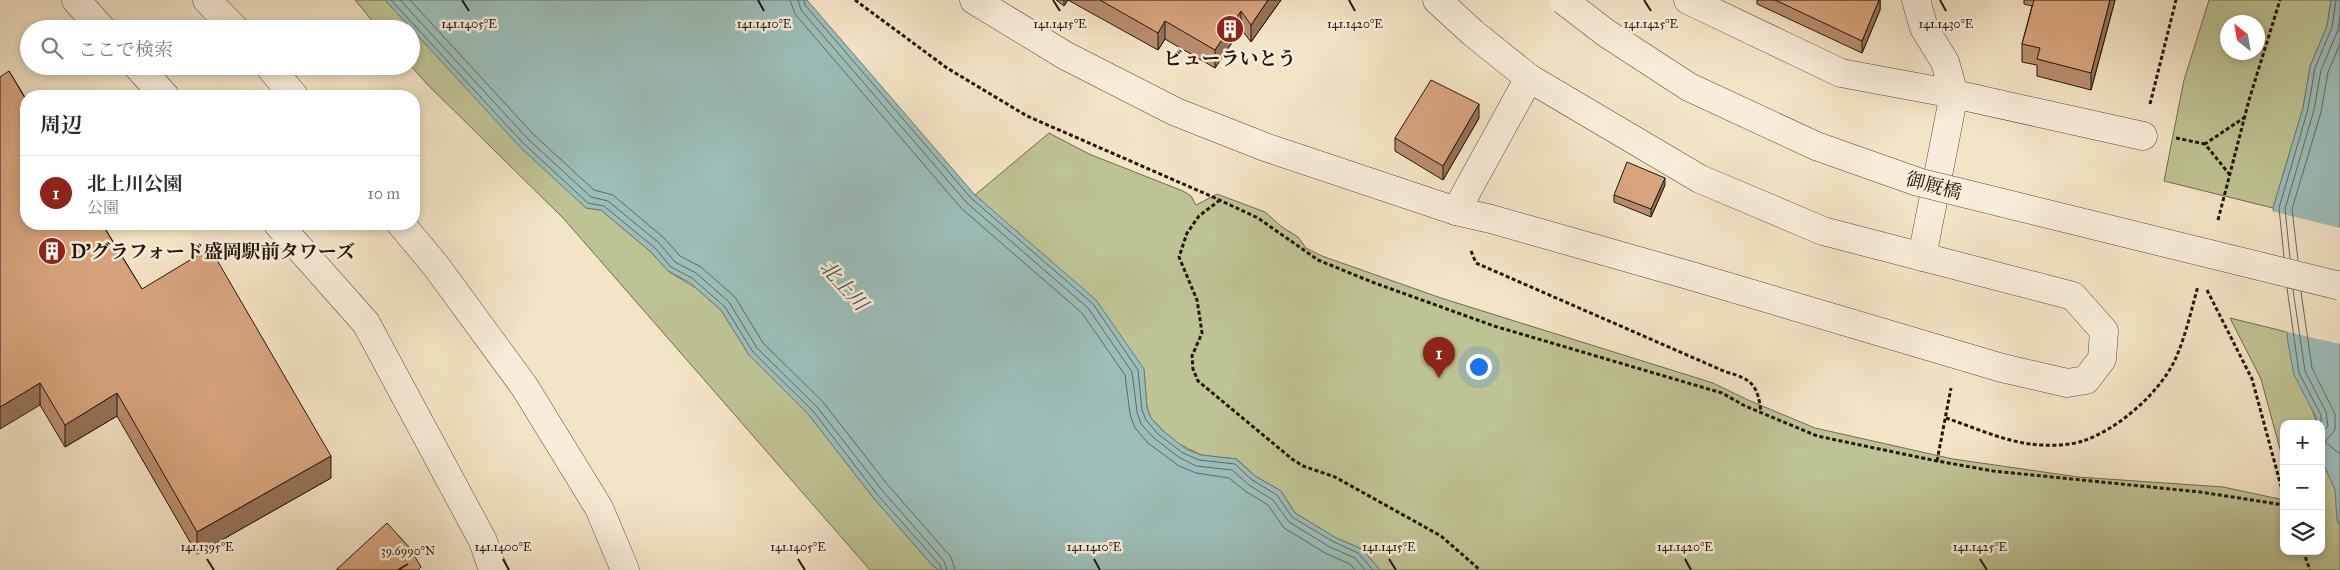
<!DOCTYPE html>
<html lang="ja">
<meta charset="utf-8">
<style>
body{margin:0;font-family:"IM FELL Great Primer","Noto Serif JP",serif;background:#f7f7f7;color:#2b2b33}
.controls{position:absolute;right:15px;bottom:15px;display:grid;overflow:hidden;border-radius:10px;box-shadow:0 2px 8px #0003}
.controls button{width:45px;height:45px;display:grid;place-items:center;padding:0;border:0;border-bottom:1px solid #e1e1e2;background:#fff;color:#2b2b33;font:25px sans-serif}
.compass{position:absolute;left:2220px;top:15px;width:45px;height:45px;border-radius:50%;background:#fff;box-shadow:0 2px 8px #0003;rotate:329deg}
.you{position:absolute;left:1478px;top:366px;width:18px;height:18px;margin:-12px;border:4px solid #fff;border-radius:50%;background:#1a73e8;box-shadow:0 0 0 8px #1a73e833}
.badge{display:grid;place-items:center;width:32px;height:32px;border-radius:50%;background:#8f2418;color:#fff;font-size:16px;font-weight:700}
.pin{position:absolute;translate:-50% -41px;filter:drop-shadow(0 1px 2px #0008)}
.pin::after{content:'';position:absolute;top:26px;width:18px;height:15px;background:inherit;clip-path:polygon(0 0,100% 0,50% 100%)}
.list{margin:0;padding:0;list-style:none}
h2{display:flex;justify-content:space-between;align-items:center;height:65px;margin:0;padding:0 20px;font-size:21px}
h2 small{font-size:16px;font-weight:400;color:#7c7c81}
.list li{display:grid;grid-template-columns:32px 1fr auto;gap:15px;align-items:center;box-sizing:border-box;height:75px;padding:0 20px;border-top:1px solid #e1e1e2}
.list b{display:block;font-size:19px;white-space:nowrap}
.list p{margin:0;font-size:16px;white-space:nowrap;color:#7c7c81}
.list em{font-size:16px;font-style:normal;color:#7c7c81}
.icon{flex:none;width:28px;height:28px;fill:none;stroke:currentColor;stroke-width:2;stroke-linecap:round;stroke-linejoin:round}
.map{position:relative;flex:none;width:2340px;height:570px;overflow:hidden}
.search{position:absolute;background:#fff;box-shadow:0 2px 8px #0003;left:20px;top:20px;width:400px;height:55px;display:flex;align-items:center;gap:12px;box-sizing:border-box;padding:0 18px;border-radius:28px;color:#7c7c81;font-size:19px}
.panel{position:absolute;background:#fff;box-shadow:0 2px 8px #0003;left:20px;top:90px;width:400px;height:140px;border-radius:20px}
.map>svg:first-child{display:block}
.green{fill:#bec393;stroke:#706c51;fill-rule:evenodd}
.water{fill:#9cbeb9;stroke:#6c7b75}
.pier{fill:#f4e4c6}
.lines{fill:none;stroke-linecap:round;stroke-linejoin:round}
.shore{stroke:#606a64;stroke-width:1}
.minor-casing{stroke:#574a3d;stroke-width:29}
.path{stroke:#23160f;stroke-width:3;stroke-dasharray:4 2.5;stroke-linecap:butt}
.minor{stroke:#f8edda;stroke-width:28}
.minor-bridge-casing{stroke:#574a3d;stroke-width:29;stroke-linecap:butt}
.minor-bridge{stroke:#f8edda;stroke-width:28}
.wall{fill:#b98d6c;stroke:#23160f}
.shaded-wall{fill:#967358;stroke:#23160f}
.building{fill:#d7a47d;stroke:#23160f}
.ticks{fill:none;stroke:#23160f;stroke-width:2}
.labels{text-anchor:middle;stroke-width:5;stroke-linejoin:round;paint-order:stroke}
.poi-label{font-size:19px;font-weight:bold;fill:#23160f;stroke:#f8edda}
.street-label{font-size:19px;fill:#23160f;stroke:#f8edda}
.water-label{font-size:20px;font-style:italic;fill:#4d514a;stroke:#f8edda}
.ticks-label{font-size:12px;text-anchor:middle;fill:#23160f;stroke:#f8edda;stroke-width:5;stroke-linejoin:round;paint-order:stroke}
</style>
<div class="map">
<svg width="2340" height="570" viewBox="0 0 2340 570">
<rect width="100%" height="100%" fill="#f4e4c6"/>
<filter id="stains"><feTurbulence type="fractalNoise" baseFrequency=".004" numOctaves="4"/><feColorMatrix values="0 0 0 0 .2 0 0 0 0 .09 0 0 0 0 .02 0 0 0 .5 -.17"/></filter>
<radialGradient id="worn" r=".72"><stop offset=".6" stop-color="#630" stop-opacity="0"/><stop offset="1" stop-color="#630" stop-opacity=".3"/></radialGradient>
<!-- green -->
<g class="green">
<polygon points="355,0 385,0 586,208 601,210 651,252 668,271 696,288 721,310 749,355 809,415 872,496 932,565 939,570 870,570 564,219 427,84 411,66 411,29 379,29"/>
<path d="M2209 0H2331L2327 26 2310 67 2303 108 2273 208 2164 181 2184 80ZM2228 22H2258V52H2228Z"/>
<path d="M1049 133 1089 154 1183 191 1191 196 1196 205 1217 194 1265 212 1282 227 1298 237 1306 248 1322 256 1441 298 1713 383 1748 400 1815 428 1953 459 2078 477 2223 487 2284 500V551H2321V448C2324 464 2332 476 2335 490 2338 502 2335 515 2340 526V570H1380L1362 549 1336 538 1295 513 1281 491 1255 476 1237 459 1201 455 1173 441 1151 418 1147 408 1144 369 975 195Z"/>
<polygon points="2230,318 2287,332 2317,424 2284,424 2284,464 2261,379"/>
</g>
<!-- water -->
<g class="water">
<polygon points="385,0 807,0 975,195 1096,300 1144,369 1147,408 1151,418 1162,430 1186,449 1201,455 1236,459 1255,476 1281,491 1295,513 1336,538 1362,549 1380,570 939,570 932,565 872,496 809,415 749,355 721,310 689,282 668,271 651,252 601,210 586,208 520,147"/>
<polygon points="2331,0 2340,0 2340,526 2337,520 2335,490 2323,463 2321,424 2317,424 2316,417 2294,375 2288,343 2273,208 2303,108 2310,67 2327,26"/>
</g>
<!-- pier -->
<polygon class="pier" points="2271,211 2340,228 2340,344 2284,331"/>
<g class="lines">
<!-- shore -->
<g class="shore">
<polyline points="391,0 523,143 588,203 604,206 655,248 671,267 692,278 725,307 753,352 813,411 876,493 940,565 941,570"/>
<polyline points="400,0 528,139 591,197 608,201 659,243 675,262 696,273 729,302 757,348 817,407 881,489 944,561 947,570"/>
<polyline points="410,0 533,134 594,190 613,195 664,238 680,256 701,267 735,297 763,343 823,402 887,484 951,557 955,570"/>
<polyline points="790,0 795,14 961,208 1082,313 1125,375 1130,414 1135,428 1148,443 1179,466 1196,473 1229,478 1245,491 1268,505 1284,528 1327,554 1350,564 1355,570"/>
<polyline points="798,0 801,10 967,203 1088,308 1132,372 1137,412 1141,424 1154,438 1180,458 1196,466 1232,470 1249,485 1273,500 1289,522 1330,547 1355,558 1365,570"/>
<polyline points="804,0 805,5 971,198 1093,304 1138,370 1142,410 1146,420 1158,434 1183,453 1199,460 1235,464 1252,480 1277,495 1292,517 1334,542 1358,553 1373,570"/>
<polyline points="2284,257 2279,208 2308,109 2315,68 2332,27 2336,0"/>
<polyline points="2290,258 2285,209 2314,110 2321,70 2338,30 2340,17"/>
<polyline points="2298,260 2292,209 2321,112 2328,72 2340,44"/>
<polyline points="2287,288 2299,373 2321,415 2321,426"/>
<polyline points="2293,290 2305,371 2326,412 2328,426 2321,434"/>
<polyline points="2301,292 2312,368 2335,414 2335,430 2325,442 2340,454"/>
</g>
<defs>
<g id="minor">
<polyline points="76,0 102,29"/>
<polyline points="207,0 235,29"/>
<polyline points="974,0 1066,56 1176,112 1265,147 1456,211 1491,219 1695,277 2002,368 2067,383 2086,380 2102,359 2104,331 2073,296 1823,231 1700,179 1529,78 1473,33 1437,0"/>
<polyline points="1688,0 1841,73 1954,94 1945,62 1924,28 1916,0"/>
<polyline points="137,66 165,96"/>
<polyline points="269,66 294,96"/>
<polyline points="1456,211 1529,78"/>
<polyline points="278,224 366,323 483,541 493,570"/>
<polyline points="401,224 436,266 524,386 599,508 625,570"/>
<polyline points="1922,257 1954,94 2143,136"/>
</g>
</defs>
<!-- minor casing -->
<use href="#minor" class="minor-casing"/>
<!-- path -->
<g class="path">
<polyline points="855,0 947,68 1027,116 1213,197 1258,218 1318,260 1372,282 1494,326 1722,393 1745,406 1817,436 1937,461 1993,471 2200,492 2284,505"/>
<polyline points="2150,104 2176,0"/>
<polyline points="2176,138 2205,144"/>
<polyline points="2230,175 2205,144 2245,117"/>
<polyline points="1220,200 1199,216 1187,233 1179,257 1197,300 1200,319 1202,333 1192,356 1193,369 1198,381 1292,459 1303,466 1335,477 1441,536 1480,570"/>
<polyline points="2218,220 2249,100 2280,0"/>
<path d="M1471 251 1476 263 1726 372C1752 379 1758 385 1761 413"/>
<polyline points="2207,290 2252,379 2284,497"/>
<path d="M1946 418C1973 427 2001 440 2030 444 2045 446 2068 446 2083 441 2118 429 2157 395 2174 362 2185 339 2191 311 2198 286"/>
<polyline points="1937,461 1951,388"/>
<polyline points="2303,551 2310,570"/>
</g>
<!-- minor -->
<use href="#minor" class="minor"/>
<defs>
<polyline id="minor-bridge" points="1563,0 1606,33 1689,87 1816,146 1918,182 2340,286"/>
</defs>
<!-- minor-bridge casing -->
<use href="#minor-bridge" class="minor-bridge-casing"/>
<!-- minor-bridge -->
<use href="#minor-bridge" class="minor-bridge"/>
</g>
<!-- wall -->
<g class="wall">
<polygon points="1056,0 1068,0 1064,6"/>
<polygon points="1068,0 1281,0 1251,42 1241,29 1215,68 1165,39 1158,50"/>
<polygon points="1757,0 1880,0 1880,10 1862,53 1757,4"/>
<polygon points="2024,0 2115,0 2091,90 2037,76 2037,65 2022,62 2022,44 2032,6 2024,4"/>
<polygon points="9,71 142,289 331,478 197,554 117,416 65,447 40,405"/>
<polygon points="1479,118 1443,180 1395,151 1395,138"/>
<polygon points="1665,185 1651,217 1614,202 1614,195"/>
</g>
<!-- shaded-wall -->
<g class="shaded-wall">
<polygon points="1064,0 1068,0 1064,6"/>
<polygon points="1268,0 1281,0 1251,42 1251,25"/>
<polygon points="1879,0 1880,0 1880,10 1862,53 1862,41"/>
<polygon points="2110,0 2115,0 2091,90 2091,73"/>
<polygon points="1241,11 1241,29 1215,68 1215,50"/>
<polygon points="1165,21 1165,39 1158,50 1158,33"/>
<polygon points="1479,104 1479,118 1443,180 1443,166"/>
<polygon points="1665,178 1665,185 1651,217 1651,209"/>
<polygon points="40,383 40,405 0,429 0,407"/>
<polygon points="117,393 117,416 65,447 65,425"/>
<polygon points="331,456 331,478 197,554 197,532"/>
</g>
<!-- building -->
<g class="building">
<polygon points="1100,0 1268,0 1251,25 1241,11 1215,50 1165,21 1158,33"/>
<polygon points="1775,0 1879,0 1862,41"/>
<polygon points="2034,0 2110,0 2091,73 2037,59 2040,48 2022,44"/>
<polygon points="9,71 26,100 26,224 102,224 142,289 210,248 331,456 197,532 117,393 65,425 40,383 0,407 0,77"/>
<polygon points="1431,80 1479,104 1443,166 1395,138"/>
<polygon points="1627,162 1665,178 1651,209 1614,195"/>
<polygon points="387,523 409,547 421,567 418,570 336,570"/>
</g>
<!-- ticks -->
<path class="ticks" d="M462 0 469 11M758 0 764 11M1053 0 1060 11M1349 0 1355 11M1644 0 1651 11M1940 0 1946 11M207 559 214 570M503 559 509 570M798 559 805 570M1094 559 1100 570M1389 559 1396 570M1685 559 1691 570M1980 559 1987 570M398 570 408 564"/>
<!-- icons -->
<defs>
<symbol id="building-disc" viewBox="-11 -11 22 22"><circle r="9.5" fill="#8f2418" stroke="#f8edda"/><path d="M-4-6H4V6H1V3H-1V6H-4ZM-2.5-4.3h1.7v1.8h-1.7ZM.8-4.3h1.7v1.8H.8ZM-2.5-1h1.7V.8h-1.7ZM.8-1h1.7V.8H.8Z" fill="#fff"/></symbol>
</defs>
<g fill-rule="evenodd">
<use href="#building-disc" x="1214" y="13" width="32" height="32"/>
<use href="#building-disc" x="36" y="235" width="32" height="32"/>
</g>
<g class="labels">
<!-- poi labels -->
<g class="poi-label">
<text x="1230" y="65">ビューラいとう</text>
<text x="71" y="258" text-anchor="start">D'グラフォード盛岡駅前タワーズ</text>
</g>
<!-- street labels -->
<g class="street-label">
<text transform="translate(1934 185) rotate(15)" y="7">御厩橋</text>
</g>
<!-- water labels -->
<g class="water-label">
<text transform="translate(844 285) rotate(48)" y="7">北上川</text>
</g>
</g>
<g class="ticks-label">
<text x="764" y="28">141.1410°E</text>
<text x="1060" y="28">141.1415°E</text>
<text x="1355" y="28">141.1420°E</text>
<text x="1651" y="28">141.1425°E</text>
<text x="1946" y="28">141.1430°E</text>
<text x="469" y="28">141.1405°E</text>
<text x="207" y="551">141.1395°E</text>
<text x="503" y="551">141.1400°E</text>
<text x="798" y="551">141.1405°E</text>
<text x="1094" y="551">141.1410°E</text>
<text x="1389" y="551">141.1415°E</text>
<text x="1685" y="551">141.1420°E</text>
<text x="1980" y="551">141.1425°E</text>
<text x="408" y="555">39.6990°N</text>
</g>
<rect width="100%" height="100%" filter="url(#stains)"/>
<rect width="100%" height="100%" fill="url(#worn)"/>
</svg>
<div class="controls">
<button>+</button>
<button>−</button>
<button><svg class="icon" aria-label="layers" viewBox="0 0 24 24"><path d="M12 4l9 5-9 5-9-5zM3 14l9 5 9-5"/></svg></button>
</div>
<svg class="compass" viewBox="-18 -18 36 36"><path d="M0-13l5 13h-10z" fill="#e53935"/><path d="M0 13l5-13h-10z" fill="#7c7c81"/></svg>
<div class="you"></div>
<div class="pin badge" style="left:1439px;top:378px">1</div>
<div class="search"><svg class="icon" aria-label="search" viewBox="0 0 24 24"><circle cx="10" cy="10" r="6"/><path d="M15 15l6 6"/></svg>ここで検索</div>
<section class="panel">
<h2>周辺<small></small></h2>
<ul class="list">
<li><span class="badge">1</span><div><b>北上川公園</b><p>公園</p></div><em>10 m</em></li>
</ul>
</section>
</div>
